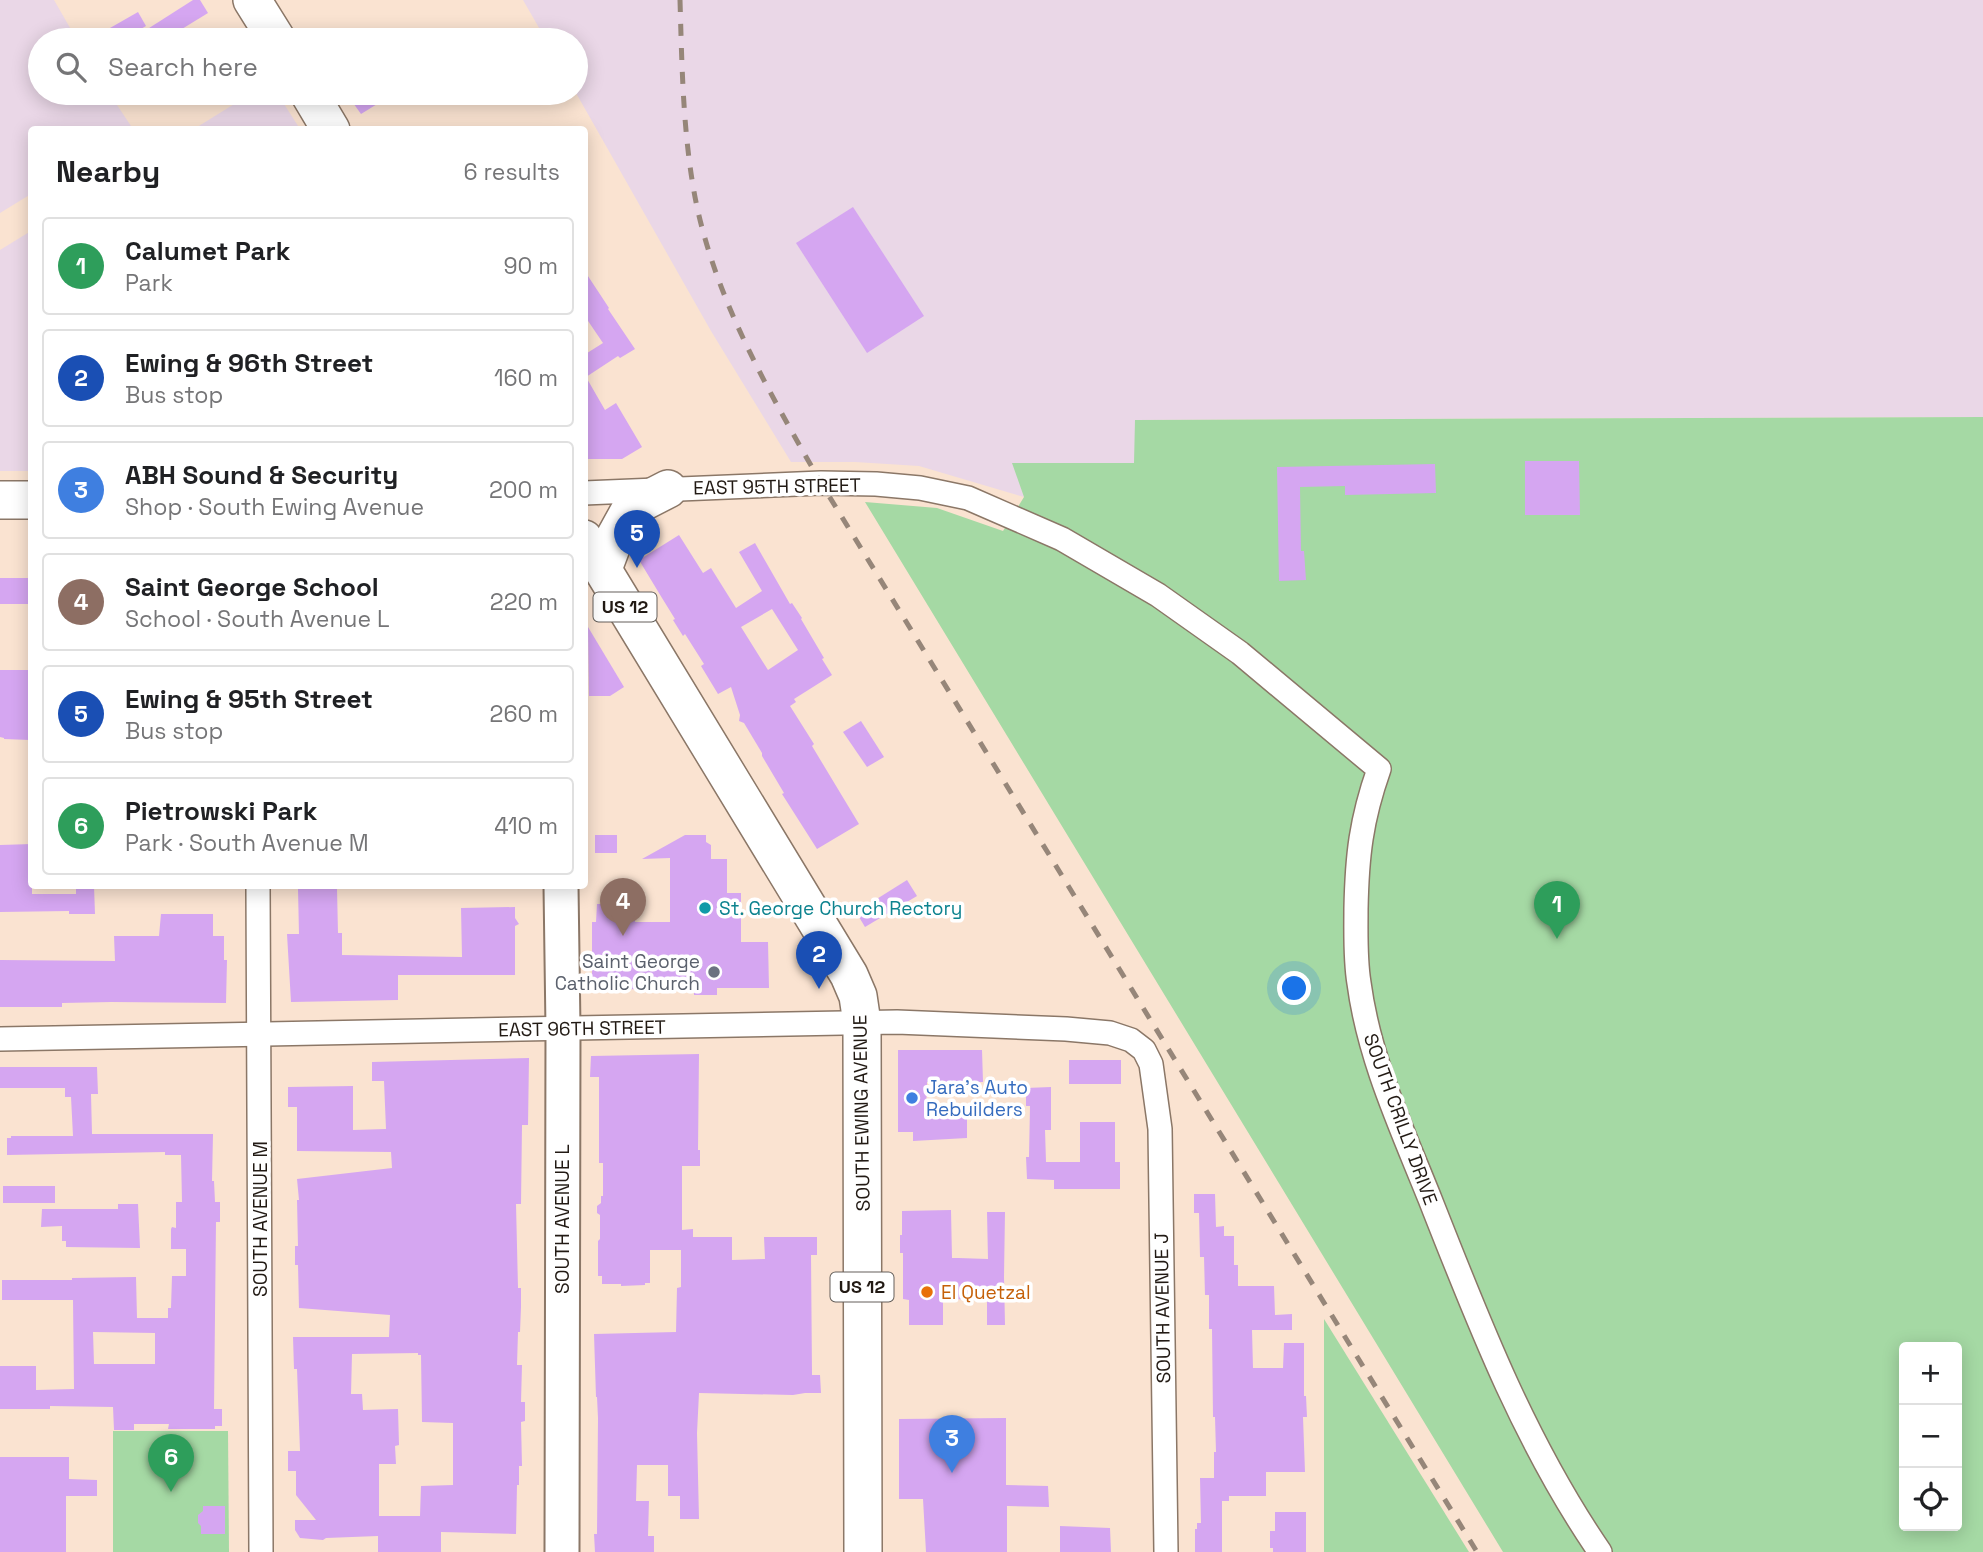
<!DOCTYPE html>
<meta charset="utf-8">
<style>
body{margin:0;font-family:"Space Grotesk",sans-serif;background:#f6f6f6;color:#202124}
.controls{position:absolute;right:21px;bottom:21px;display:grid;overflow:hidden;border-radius:7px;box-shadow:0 4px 18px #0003}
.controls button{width:63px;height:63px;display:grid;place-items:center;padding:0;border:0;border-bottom:2px solid #e0e0e0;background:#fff;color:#202124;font:35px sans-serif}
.you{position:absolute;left:1295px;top:989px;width:24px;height:24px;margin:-18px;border:5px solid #fff;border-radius:50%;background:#1a73e8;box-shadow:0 0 0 10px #1a73e833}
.badge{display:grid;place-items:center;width:46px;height:46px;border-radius:50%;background:#d93025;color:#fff;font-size:23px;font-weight:700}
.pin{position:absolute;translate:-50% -58px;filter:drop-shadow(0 2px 4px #0008)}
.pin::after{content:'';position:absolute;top:37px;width:24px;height:21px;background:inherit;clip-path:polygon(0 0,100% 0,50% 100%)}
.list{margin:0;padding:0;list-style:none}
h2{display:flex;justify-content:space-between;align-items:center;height:91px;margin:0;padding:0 28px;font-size:30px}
h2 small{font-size:23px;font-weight:400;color:#757577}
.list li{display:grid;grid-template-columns:46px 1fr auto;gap:21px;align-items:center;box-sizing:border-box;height:98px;margin:0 14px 14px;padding:0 14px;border:2px solid #e0e0e0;border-radius:7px}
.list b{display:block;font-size:26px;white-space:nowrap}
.list p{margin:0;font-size:23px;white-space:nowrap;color:#757577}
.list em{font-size:23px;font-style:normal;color:#757577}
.icon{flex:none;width:38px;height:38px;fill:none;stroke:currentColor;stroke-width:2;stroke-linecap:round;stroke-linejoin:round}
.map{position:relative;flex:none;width:1983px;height:1552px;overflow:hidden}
.search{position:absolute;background:#fff;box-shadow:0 4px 18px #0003;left:28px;top:28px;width:560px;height:77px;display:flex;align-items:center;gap:18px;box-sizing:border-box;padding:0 24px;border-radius:38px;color:#757577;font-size:26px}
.panel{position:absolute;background:#fff;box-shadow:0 4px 18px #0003;left:28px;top:126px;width:560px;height:763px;border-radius:7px}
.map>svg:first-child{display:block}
.industrial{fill:#ead7e7}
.green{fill:#a5d9a4;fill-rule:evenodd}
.building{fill:#d5a6f1;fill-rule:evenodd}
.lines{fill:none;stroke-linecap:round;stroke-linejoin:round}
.street-casing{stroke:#8b7767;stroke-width:26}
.secondary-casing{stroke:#8b7767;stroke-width:37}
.primary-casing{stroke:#8b7767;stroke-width:40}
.street{stroke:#fff;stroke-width:23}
.secondary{stroke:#fff;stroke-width:33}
.primary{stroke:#fff;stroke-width:37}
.rail{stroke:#968679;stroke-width:5;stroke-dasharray:12 12;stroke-linecap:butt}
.culture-dot{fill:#0f9aa8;stroke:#fff;stroke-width:2.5}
.worship-dot{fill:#6b7280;stroke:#fff;stroke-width:2.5}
.shop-dot{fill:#3f7fe0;stroke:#fff;stroke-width:2.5}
.food-dot{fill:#e8710a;stroke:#fff;stroke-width:2.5}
.labels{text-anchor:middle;stroke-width:7;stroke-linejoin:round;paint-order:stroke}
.shield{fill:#fff;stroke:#645f5a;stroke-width:2}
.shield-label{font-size:18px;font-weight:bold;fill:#221a14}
.street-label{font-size:19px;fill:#221a14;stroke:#fff}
.culture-label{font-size:19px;fill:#0d838f;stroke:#fff;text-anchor:start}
.worship-label{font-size:19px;fill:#5b616d;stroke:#fff;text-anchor:end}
.shop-label{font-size:19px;fill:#366cbe;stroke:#fff;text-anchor:start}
.food-label{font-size:19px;fill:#c56008;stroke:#fff;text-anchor:start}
</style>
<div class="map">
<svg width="1983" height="1552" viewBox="0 0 1983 1552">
<rect width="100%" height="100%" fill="#fae3d1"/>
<!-- industrial -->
<g class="industrial">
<polygon points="0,0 54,0 77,40 40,40 40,93 109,93 133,129 32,130 31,194 0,213"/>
<polygon points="523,0 1983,0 1983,417 1135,420 1135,463 1013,463 1024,497 919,466 855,462 791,462 711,331 576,93 576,40 546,40"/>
<polygon points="252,93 277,93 300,129 194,129"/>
<polygon points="31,231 31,471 0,471 0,250"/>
</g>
<!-- green -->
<g class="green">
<path d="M1983 417V1552H1503L865 502 937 508 1003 531 1024 497 1012 463H1134L1135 420ZM1904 1347H1957V1526H1904Z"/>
<polygon points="1324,1319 1469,1552 1324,1552"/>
<polygon points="113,1431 228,1431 229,1552 113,1552"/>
</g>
<!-- building -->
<g class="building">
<polygon points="193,0 200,0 208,13 164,40 152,40 146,30"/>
<polygon points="138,12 146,26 122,40 89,40"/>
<polygon points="362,93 395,93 361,114 351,100"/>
<polygon points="853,207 924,316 867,353 796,243"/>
<polygon points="584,270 609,308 608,309 635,349 620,358 618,356 586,377 605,410 616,403 642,447 622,459 584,459 584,355 603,343 584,315"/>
<polygon points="1525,461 1579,461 1580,515 1525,515"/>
<polygon points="1435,464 1436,493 1345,495 1345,486 1300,487 1301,551 1304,551 1306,580 1279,581 1277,467"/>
<path d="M679 535 703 573 711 568 736 608 762 591 739 552 755 543 790 604 792 603 802 618 801 619 824 658 822 659 832 675 794 699 796 702 790 706 814 744 812 746 859 824 817 849 782 794 784 793 762 756V753L744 723 739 721 740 715 731 687 718 694 701 666 704 664 685 634 683 636 673 620 675 619 662 598 639 560ZM772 609 798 650 768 670 741 627Z"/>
<rect x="0" y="578" width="32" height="26"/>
<polygon points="588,627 624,687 610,696 589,696"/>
<polygon points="0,670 32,670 30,740 4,739 4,738 0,737"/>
<polygon points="861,721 884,757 867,767 843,732"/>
<rect x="595" y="835" width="22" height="18"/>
<polygon points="685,835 706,835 706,842 711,845 711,859 727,859 727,893 741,893 741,942 768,942 769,988 717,988 717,995 694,995 694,988 592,990 592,922 596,922 597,904 636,904 635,922 670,922 670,858 642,859"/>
<polygon points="32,844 32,894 76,894 76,886 94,886 95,914 69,914 69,911 0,912 0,845"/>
<polygon points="907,880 917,896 865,927 856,912"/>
<polygon points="298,889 337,889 338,933 342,933 342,955 462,957 461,908 515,907 515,918 519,924 515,926 515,975 398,975 398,1000 291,1002 287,934 299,934"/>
<polygon points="161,914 213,914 213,936 224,936 224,960 227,960 226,1003 112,1002 62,1003 62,1007 0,1007 0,960 115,961 114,936 159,936"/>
<polygon points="898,1050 982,1050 983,1082 927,1082 926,1114 955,1113 967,1119 967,1138 913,1141 913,1132 898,1132"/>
<polygon points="699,1054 698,1150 700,1150 700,1166 682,1166 682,1230 693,1229 693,1237 732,1237 732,1260 765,1259 764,1237 817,1237 817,1255 811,1255 812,1375 820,1375 821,1393 805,1393 793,1395 699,1393 697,1433 699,1519 680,1519 680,1496 668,1496 668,1465 637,1465 636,1501 649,1501 648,1536 654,1536 654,1552 595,1552 594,1534 597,1534 598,1418 597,1397 596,1397 594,1334 676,1332 677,1288 681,1287 681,1250 650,1250 650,1283 645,1283 645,1285 621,1286 621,1284 602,1284 602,1276 598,1276 598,1241 600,1239 600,1215 597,1213 597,1206 601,1203 601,1196 603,1196 603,1163 599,1163 599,1077 590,1077 591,1056"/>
<path d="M529 1058 528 1125H522L521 1204H516L518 1288H521V1307L520 1332H518L517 1365H522L521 1402H525V1421L521 1422 522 1466H519V1485H517L516 1534 441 1532V1552H378V1536L326 1538 323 1540 300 1538 295 1530V1520H316L296 1495V1471H288V1451H300L297 1369H294L293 1337H389L390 1315 299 1308 298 1265H295V1246H298L297 1200H299L297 1179 392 1168 391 1152 297 1151V1107H288V1087L353 1086V1130L386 1129 384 1081H372V1062ZM418 1353V1355H421L422 1422 453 1423V1485L421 1486 420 1516H379V1464H396L395 1446 399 1445 398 1409 363 1410 362 1394H351L352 1354Z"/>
<rect x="1069" y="1060" width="52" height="24"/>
<path d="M0 1067H97L98 1094H91L92 1134H213L212 1181H214L215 1202H220V1222H216L214 1409H222V1426H215V1429H168L169 1424H134V1430H114L113 1407 50 1406V1409H0V1366H36V1390L74 1389 73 1300H2V1280H72V1278L136 1277 137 1318H168V1308H171L172 1276H186V1249H171V1229L172 1227 176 1228V1202H182L181 1155H165V1152L7 1155V1138H11V1136H73L71 1097H65V1088H0ZM93 1332 155 1333V1364H94Z"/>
<polygon points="1051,1087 1051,1130 1045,1130 1046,1162 1080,1162 1080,1122 1115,1122 1115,1162 1120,1162 1120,1189 1054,1189 1054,1180 1027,1179 1026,1157 1029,1157 1030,1106 1026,1106 1026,1088"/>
<rect x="3" y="1186" width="52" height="17"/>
<polygon points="1194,1194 1215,1194 1216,1227 1224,1226 1224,1236 1234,1236 1234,1265 1238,1265 1238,1286 1274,1286 1275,1315 1292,1314 1292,1330 1252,1330 1253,1368 1283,1368 1284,1343 1304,1343 1304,1396 1306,1396 1307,1417 1303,1417 1305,1472 1266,1472 1266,1496 1229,1496 1229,1501 1222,1501 1222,1552 1195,1552 1195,1529 1197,1529 1197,1523 1201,1523 1200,1478 1214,1478 1214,1452 1216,1452 1215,1417 1213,1417 1212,1329 1209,1329 1209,1295 1205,1295 1204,1257 1200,1257 1199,1213 1194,1213"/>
<polygon points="118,1204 138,1204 140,1248 66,1247 66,1241 62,1241 62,1226 41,1227 42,1209 118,1209"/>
<polygon points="951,1210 952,1258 958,1258 988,1259 987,1212 1005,1212 1004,1277 1005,1325 987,1325 987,1298 943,1300 943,1325 909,1325 909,1300 903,1299 903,1253 900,1253 900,1235 902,1235 902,1211"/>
<polygon points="1006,1418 1006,1485 1048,1486 1049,1507 1007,1506 1007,1552 926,1552 923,1499 899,1499 899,1419"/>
<polygon points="0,1457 69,1457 69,1479 97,1480 97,1496 66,1496 66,1552 0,1552"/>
<polygon points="203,1506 225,1506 225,1534 201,1534 201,1526 198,1523 198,1515 203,1511"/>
<polygon points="1275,1512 1306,1512 1306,1552 1273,1552 1273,1548 1270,1548 1270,1531 1275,1531"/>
<polygon points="1060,1526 1110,1528 1111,1552 1060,1552"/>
</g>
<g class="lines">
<defs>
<g id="street">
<path d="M584 493 821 483 876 484 920 488 968 498 1062 539 1158 595 1240 653 1379 769C1361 820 1357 856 1356 909 1356 934 1355 959 1359 983 1369 1059 1402 1129 1430 1199 1478 1321 1525 1443 1600 1552"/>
<polyline points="258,886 261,1552"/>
<polyline points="0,1039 897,1022 1066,1029 1110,1033 1131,1040 1144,1050 1151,1064 1160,1129 1166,1552"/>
</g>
<polyline id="secondary" points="561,886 563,1028 562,1552"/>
<g id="primary">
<polyline points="252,0 277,40"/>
<polyline points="309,93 331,130"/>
<polyline points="0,500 32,500"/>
<polyline points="584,539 849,975 858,996 862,1023 863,1552"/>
<polyline points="603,569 615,537 631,508 668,489"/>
</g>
</defs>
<!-- street casing -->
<use href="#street" class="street-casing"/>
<!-- secondary casing -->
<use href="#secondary" class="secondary-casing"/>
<!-- primary casing -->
<use href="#primary" class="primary-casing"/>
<!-- street -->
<use href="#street" class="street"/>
<!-- secondary -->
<use href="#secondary" class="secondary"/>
<!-- primary -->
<use href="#primary" class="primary"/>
<!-- rail -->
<path class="rail" d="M680 0C682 69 683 140 697 207 719 307 771 395 821 483L1477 1552"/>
</g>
<!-- markers -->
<circle class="culture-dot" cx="705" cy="908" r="7"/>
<circle class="worship-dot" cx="714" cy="972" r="7"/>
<circle class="shop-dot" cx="912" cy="1098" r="7"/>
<circle class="food-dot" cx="927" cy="1292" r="7"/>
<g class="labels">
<!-- shield labels -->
<g class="shield">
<rect x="593.5" y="592.5" width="63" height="29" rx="5"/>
<rect x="830.5" y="1272.5" width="63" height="29" rx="5"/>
</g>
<g class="shield-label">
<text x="625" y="613">US 12</text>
<text x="862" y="1293">US 12</text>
</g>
<!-- street labels -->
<g class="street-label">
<text transform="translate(777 486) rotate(-1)" y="7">EAST 95TH STREET</text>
<text transform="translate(582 1028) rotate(-1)" y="7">EAST 96TH STREET</text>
<text transform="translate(861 1113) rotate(-91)" y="7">SOUTH EWING AVENUE</text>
<text transform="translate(1401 1119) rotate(70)" y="7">SOUTH CRILLY DRIVE</text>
<text transform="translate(260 1219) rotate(-90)" y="7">SOUTH AVENUE M</text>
<text transform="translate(562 1219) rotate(-90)" y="7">SOUTH AVENUE L</text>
<text transform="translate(1162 1308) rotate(-91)" y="7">SOUTH AVENUE J</text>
</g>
<!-- culture labels -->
<g class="culture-label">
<text x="719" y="915">St. George Church Rectory</text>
</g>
<!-- worship labels -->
<g class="worship-label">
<text x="700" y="968">Saint George<tspan x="700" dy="22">Catholic Church</tspan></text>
</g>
<!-- shop labels -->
<g class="shop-label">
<text x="926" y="1094">Jara's Auto<tspan x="926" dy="22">Rebuilders</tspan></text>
</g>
<!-- food labels -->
<g class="food-label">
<text x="941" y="1299">El Quetzal</text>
</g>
</g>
</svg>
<div class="controls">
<button>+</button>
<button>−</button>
<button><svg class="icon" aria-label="locate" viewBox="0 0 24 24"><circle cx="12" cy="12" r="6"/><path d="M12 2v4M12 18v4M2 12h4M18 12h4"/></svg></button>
</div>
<div class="you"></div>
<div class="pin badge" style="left:1557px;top:939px;background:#2e9e5b">1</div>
<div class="pin badge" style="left:819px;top:989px;background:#1a4fb4">2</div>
<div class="pin badge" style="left:952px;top:1473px;background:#3f7fe0">3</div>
<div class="pin badge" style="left:623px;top:936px;background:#8d6e63">4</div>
<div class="pin badge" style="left:637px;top:568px;background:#1a4fb4">5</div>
<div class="pin badge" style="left:171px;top:1492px;background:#2e9e5b">6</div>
<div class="search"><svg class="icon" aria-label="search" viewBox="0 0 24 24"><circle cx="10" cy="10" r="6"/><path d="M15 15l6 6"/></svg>Search here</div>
<section class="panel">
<h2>Nearby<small>6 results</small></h2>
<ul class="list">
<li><span class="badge" style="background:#2e9e5b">1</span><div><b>Calumet Park</b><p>Park</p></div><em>90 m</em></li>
<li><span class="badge" style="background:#1a4fb4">2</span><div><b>Ewing &amp; 96th Street</b><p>Bus stop</p></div><em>160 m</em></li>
<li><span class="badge" style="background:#3f7fe0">3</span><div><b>ABH Sound &amp; Security</b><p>Shop · South Ewing Avenue</p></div><em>200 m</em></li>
<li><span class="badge" style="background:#8d6e63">4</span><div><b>Saint George School</b><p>School · South Avenue L</p></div><em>220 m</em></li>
<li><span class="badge" style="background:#1a4fb4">5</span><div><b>Ewing &amp; 95th Street</b><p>Bus stop</p></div><em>260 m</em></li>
<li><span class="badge" style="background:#2e9e5b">6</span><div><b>Pietrowski Park</b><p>Park · South Avenue M</p></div><em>410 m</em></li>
</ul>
</section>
</div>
